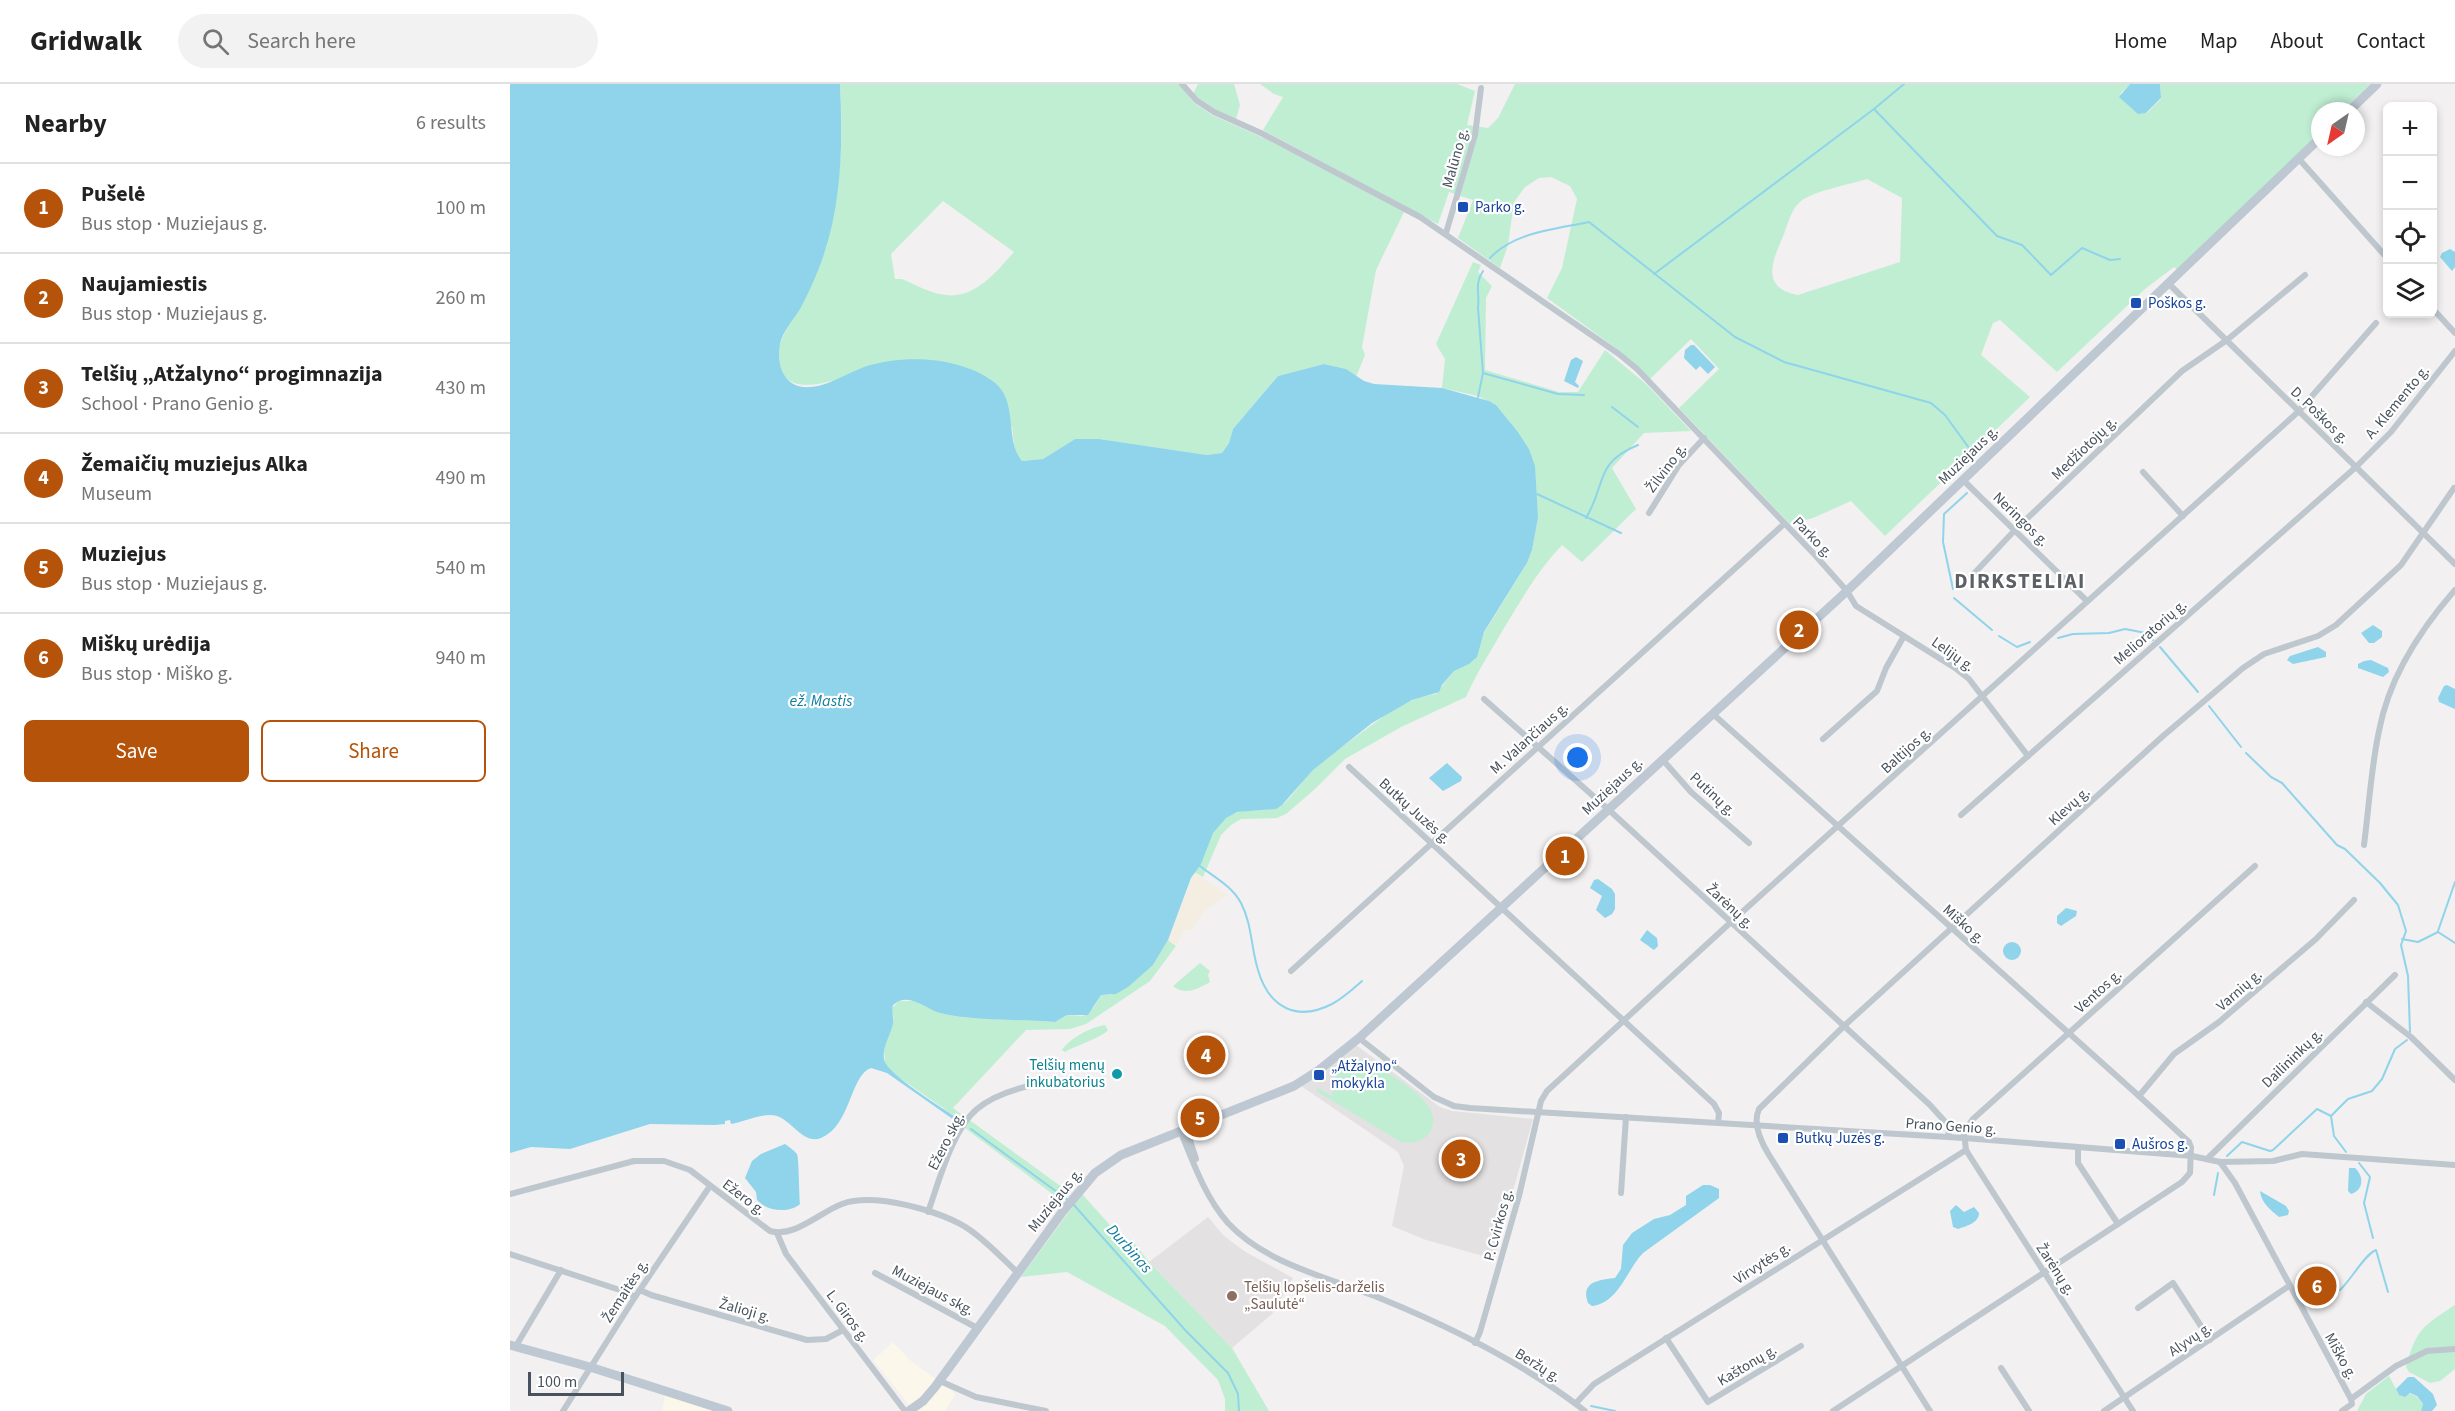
<!DOCTYPE html>
<meta charset="utf-8">
<style>
body{margin:0;font-family:"Source Sans 3",sans-serif;background:#f2f2f2;color:#222}
.controls{position:absolute;right:18px;top:18px;display:grid;overflow:hidden;border-radius:9px;box-shadow:0 3px 9px #0003}
.controls button{width:54px;height:54px;display:grid;place-items:center;padding:0;border:0;border-bottom:2px solid #e0e0e0;background:#fff;color:#222;font:30px sans-serif}
.compass{position:absolute;left:1801px;top:18px;width:54px;height:54px;border-radius:50%;background:#fff;box-shadow:0 3px 9px #0003;rotate:214deg}
.scale{position:absolute;left:18px;bottom:15px;width:96px;box-sizing:border-box;padding-left:6px;border:3px solid #48525d;border-top:0;font-size:16px;line-height:21px;white-space:nowrap;color:#48525d;-webkit-text-stroke:4px #fff;paint-order:stroke}
.you{position:absolute;left:1068px;top:674px;width:21px;height:21px;margin:-15px;border:4px solid #fff;border-radius:50%;background:#1a73e8;box-shadow:0 0 0 9px #1a73e833}
.badge{display:grid;place-items:center;width:39px;height:39px;border-radius:50%;background:#b45309;color:#fff;font-size:20px;font-weight:700}
.pin{position:absolute;translate:-50% -50%;border:3px solid #fff;box-shadow:0 2px 6px #0006}
.list{margin:0;padding:0;list-style:none}
h2{display:flex;justify-content:space-between;align-items:center;height:78px;margin:0;padding:0 24px;font-size:26px}
h2 small{font-size:20px;font-weight:400;color:#767676}
.list li{display:grid;grid-template-columns:39px 1fr auto;gap:18px;align-items:center;box-sizing:border-box;height:90px;padding:0 24px;border-top:2px solid #e0e0e0}
.list b{display:block;font-size:22px;white-space:nowrap}
.list p{margin:0;font-size:20px;white-space:nowrap;color:#767676}
.list em{font-size:20px;font-style:normal;color:#767676}
.actions{display:flex;gap:12px;padding:18px 24px}
.actions a{flex:1;padding:14px 0;border:2px solid #b45309;border-radius:9px;text-align:center;font-size:21px;color:#b45309}
.actions .main{background:#b45309;color:#fff}
.icon{flex:none;width:33px;height:33px;fill:none;stroke:currentColor;stroke-width:2;stroke-linecap:round;stroke-linejoin:round}
.map{position:relative;flex:none;width:1945px;height:1327px;overflow:hidden}
header{display:flex;align-items:center;gap:36px;box-sizing:border-box;height:84px;padding:0 30px;background:#fff;border-bottom:2px solid #e0e0e0}
header strong{font-size:28px}
nav{display:flex;gap:33px;margin-inline-start:auto;font-size:21px}
.search{width:420px;height:54px;background:#f2f2f2;display:flex;align-items:center;gap:15px;box-sizing:border-box;padding:0 21px;border-radius:33px;color:#767676;font-size:22px}
main{display:flex}
aside{flex:1;background:#fff}
.map>svg:first-child{display:block}
.commercial{fill:#fcf7eb}
.education{fill:#e3e1e2}
.green{fill:#c0eed3;fill-rule:evenodd}
.sand{fill:#f3eee1}
.water{fill:#8fd4ea}
.lines{fill:none;stroke-linecap:round;stroke-linejoin:round}
.stream{stroke:#8fd4ea;stroke-width:2}
.street{stroke:#bec7ce;stroke-width:6}
.secondary{stroke:#bec8d3;stroke-width:9}
.transit-dot{fill:#1a4fb4;stroke:#fff;stroke-width:2}
.culture-dot{fill:#0f9aa8;stroke:#fff;stroke-width:2}
.education-dot{fill:#8d6e63;stroke:#fff;stroke-width:2}
.labels{text-anchor:middle;stroke-width:4.5;stroke-linejoin:round;paint-order:stroke}
.street-label{font-size:15px;fill:#48525d;stroke:#fff}
.transit-label{font-size:15px;fill:#164399;stroke:#fff;text-anchor:start}
.culture-label{font-size:15px;fill:#0d838f;stroke:#fff;text-anchor:end}
.education-label{font-size:15px;fill:#785e54;stroke:#fff;text-anchor:start}
.water-label{font-size:16px;font-style:italic;fill:#117da0;stroke:#fff}
.district-label{font-size:21px;font-weight:bold;letter-spacing:1.5px;fill:#5d6065;stroke:#fff}
</style>
<header>
<strong>Gridwalk</strong>
<div class="search"><svg class="icon" aria-label="search" viewBox="0 0 24 24"><circle cx="10" cy="10" r="6"/><path d="M15 15l6 6"/></svg>Search here</div>
<nav><a>Home</a><a>Map</a><a>About</a><a>Contact</a></nav>
</header>
<main>
<aside>
<h2>Nearby<small>6 results</small></h2>
<ul class="list">
<li><span class="badge">1</span><div><b>Pušelė</b><p>Bus stop · Muziejaus g.</p></div><em>100 m</em></li>
<li><span class="badge">2</span><div><b>Naujamiestis</b><p>Bus stop · Muziejaus g.</p></div><em>260 m</em></li>
<li><span class="badge">3</span><div><b>Telšių „Atžalyno“ progimnazija</b><p>School · Prano Genio g.</p></div><em>430 m</em></li>
<li><span class="badge">4</span><div><b>Žemaičių muziejus Alka</b><p>Museum</p></div><em>490 m</em></li>
<li><span class="badge">5</span><div><b>Muziejus</b><p>Bus stop · Muziejaus g.</p></div><em>540 m</em></li>
<li><span class="badge">6</span><div><b>Miškų urėdija</b><p>Bus stop · Miško g.</p></div><em>940 m</em></li>
</ul>
<div class="actions"><a class="main">Save</a><a>Share</a></div>
</aside>
<div class="map">
<svg width="1945" height="1327" viewBox="0 0 1945 1327">
<rect width="100%" height="100%" fill="#f2f0f0"/>
<!-- commercial -->
<g class="commercial">
<polygon points="383,1258 401,1277 446,1310 435,1327 404,1327 363,1276"/>
<polygon points="155,1310 204,1327 152,1327"/>
</g>
<!-- education -->
<g class="education">
<polygon points="846,961 930,1023 942,1027 1023,1035 984,1175 916,1156 882,1142 894,1082 888,1068 791,1002"/>
<polygon points="698,1133 714,1152 734,1167 783,1194 762,1230 722,1264 639,1178"/>
</g>
<!-- green -->
<g class="green">
<path d="M330 0H669L683 18 702 31 760 57 895 126 866 186 852 263 855 271 846 293 836 285 814 280 768 292 723 345 719 359 712 369 697 371 589 355H565L533 375 512 377 505 368 502 343 321 297C300 303 271 306 268 275 265 254 302 205 310 180 330 119 334 64 330 0ZM433 117 504 168C487 187 465 215 436 211 422 210 406 201 392 195H385L381 170Z"/>
<polygon points="688,0 724,0 730,21 726,35 706,26 683,10"/>
<path d="M750 0H947L965 7 957 41 978 44 988 34 1005 0H1620L1610 10 1637 29 1651 15 1650 0H1860L1832 27H1810V48L1668 186 1664 183 1635 205 1547 288 1490 236 1483 239 1471 271 1520 313 1375 452 1341 417 1303 434 1280 440 1169 324 1209 285 1181 255 1140 295 1110 267 1037 214 1052 184 1067 115 1060 102 1041 93 1029 94 1015 103 1004 118 998 161 990 184 948 154 963 116 939 108 928 140 753 46 773 13 764 10ZM1357 95 1392 114 1390 178 1288 211C1248 204 1264 174 1274 150 1278 139 1282 124 1291 117 1306 106 1338 101 1357 95Z"/>
<path d="M963 178 971 181 968 188 982 202 976 214 975 286 1049 308H1068L1095 266 1136 300 1181 347 1134 349 1102 384 1126 425 1072 478 1052 461C1028 486 1012 515 994 544 981 567 967 588 956 613L891 643 835 675 805 705 776 730 767 734 731 735 721 741 711 751 693 793 684 788C694 770 700 745 717 733 733 722 753 730 770 722 779 718 792 697 800 689 814 674 831 664 847 652 872 634 894 614 926 610L944 587 964 576 974 549 1017 479 1022 466 1028 434 1019 365 1008 348 986 321 968 312 932 304 935 275 926 260Z"/>
<polygon points="658,856 666,862 640,897 576,940 560,945 516,946 443,1024 560,1109 553,1118 447,1038 449,1035 384,990 375,981 374,963 384,934 381,925 389,917 404,917 433,930 545,938 557,931 573,932 584,923 591,911 601,911 643,881"/>
<path d="M690 879 700 887 698 891 700 898C688 905 675 912 663 902Z"/>
<path d="M595 941 598 946C593 953 565 962 555 968L552 966C560 954 581 943 595 941Z"/>
<path d="M850 976 858 977C878 991 938 1018 920 1048 913 1058 902 1060 891 1058L806 1007 808 1004 822 1012C820 992 831 979 850 976Z"/>
<polygon points="572,1110 616,1159 621,1155 639,1178 722,1264 759,1327 715,1327 715,1315 708,1296 655,1242 557,1188 511,1193"/>
<path d="M1945 1221V1285L1930 1297 1920 1299 1899 1288 1896 1283C1906 1245 1913 1242 1945 1221Z"/>
<path d="M1879 1292 1889 1311C1902 1308 1906 1310 1913 1321L1911 1327H1847L1856 1310Z"/>
</g>
<!-- sand -->
<polygon class="sand" points="684,788 717,811 696,826 681,846 674,846 666,862 658,856"/>
<!-- water -->
<g class="water">
<path d="M0 0H330C333 62 332 125 309 184 304 197 297 212 290 225 283 236 273 247 270 260 267 275 270 296 288 302 311 308 336 289 357 282 396 270 451 273 484 298 509 317 494 356 512 377L533 375 565 355H589L697 371 712 369 719 359 723 345 768 292 814 280 836 285 854 297 864 300 932 304 979 317 986 321 1008 348 1019 365 1025 382 1028 434 1022 466 1017 479 974 548 967 573 959 580 944 587 932 601 929 608 902 616 862 639 803 686 772 721 766 725 727 728 716 734 703 749 691 780 681 794 658 856 643 881 618 903 606 910 591 911 578 931H557L545 938C509 935 470 937 434 930 417 927 399 906 383 921 381 928 384 932 383 939 381 951 372 962 374 975 375 989 434 1025 449 1035L447 1038 377 989 361 984C340 991 341 1042 311 1054 294 1061 282 1037 267 1032 253 1028 235 1038 221 1040L220 1036 215 1037V1040L205 1041 140 1040 60 1065 21 1063 0 1069Z"/>
<polygon points="1620,0 1650,0 1651,14 1636,29 1628,30 1609,13"/>
<polygon points="1940,165 1945,168 1945,183 1942,187 1930,173 1932,169"/>
<polygon points="1181,261 1184,261 1205,283 1198,290 1190,282 1186,286 1174,274 1175,266"/>
<polygon points="1066,273 1073,277 1065,298 1069,302 1068,304 1054,297 1061,276"/>
<polygon points="1863,541 1872,547 1872,553 1864,559 1859,559 1851,549"/>
<polygon points="1808,563 1816,568 1816,573 1783,580 1777,576 1780,572"/>
<polygon points="1861,576 1878,584 1879,588 1873,593 1848,584 1848,580 1854,577"/>
<polygon points="1937,601 1945,605 1945,625 1929,618 1928,614 1934,602"/>
<polygon points="937,679 952,693 951,697 933,707 919,694"/>
<polygon points="1088,795 1102,805 1105,810 1105,825 1102,830 1095,834 1086,826 1092,812 1080,804 1084,796"/>
<polygon points="1556,824 1567,827 1566,832 1551,842 1547,839 1547,832"/>
<polygon points="1137,846 1147,854 1148,862 1144,866 1130,856"/>
<circle cx="1502" cy="867" r="9"/>
<path d="M275 1060C279 1063 284 1066 287 1070 289 1074 289 1112 290 1120 279 1130 256 1127 247 1116L246 1108 235 1094 242 1077 251 1070Z"/>
<path d="M1839 1084H1845C1854 1092 1854 1106 1841 1110L1838 1107Z"/>
<path d="M1193 1101H1200L1209 1105V1114L1133 1169C1117 1185 1109 1219 1082 1222L1078 1219C1070 1197 1090 1196 1105 1194L1111 1185 1113 1161 1122 1149 1144 1135 1160 1131 1176 1121V1112Z"/>
<path d="M1750 1107 1776 1122 1779 1127 1778 1131 1769 1133C1760 1126 1751 1118 1750 1107Z"/>
<path d="M1446 1121 1454 1128 1464 1123 1469 1129C1469 1139 1456 1142 1448 1145L1443 1143 1440 1127Z"/>
<polygon points="1898,1293 1904,1293 1923,1310 1927,1321 1922,1327 1911,1327 1913,1320 1907,1312 1900,1309 1895,1313 1889,1311 1886,1305"/>
</g>
<g class="lines">
<!-- stream -->
<g class="stream">
<polyline points="1364,25 1394,0"/>
<path d="M980 174C1004 148 1046 145 1079 138L1225 253 1274 278 1421 319 1435 331 1459 364"/>
<polyline points="1144,190 1364,25 1487,152 1512,161 1541,191 1572,164 1600,176 1610,175"/>
<polyline points="973,289 1048,310 1074,311"/>
<path d="M968 313 973 289 968 224C970 210 964 200 973 187"/>
<polyline points="1102,323 1128,343"/>
<polyline points="1027,410 1111,449"/>
<path d="M1076 434C1097 399 1084 379 1128 361"/>
<polyline points="1443,505 1433,458 1434,430 1457,409"/>
<polyline points="1444,514 1482,546"/>
<polyline points="1489,552 1507,563 1520,558"/>
<polyline points="1548,554 1563,550 1599,549 1615,545 1636,549 1643,556"/>
<polyline points="1650,563 1688,608"/>
<polyline points="1699,622 1731,663"/>
<polyline points="1736,669 1761,693 1772,699 1827,761 1835,765 1870,799 1888,821 1896,847 1891,861 1898,892 1900,948"/>
<path d="M690 782C704 793 722 802 731 819 742 840 741 864 748 886 759 924 787 938 822 920 833 914 843 905 852 897"/>
<polyline points="1928,847 1945,798"/>
<polyline points="1892,855 1908,858 1928,848 1945,859"/>
<polyline points="461,1045 558,1116"/>
<polyline points="1836,1068 1824,1052 1821,1032 1838,1015 1862,1007 1872,995 1885,965 1897,956"/>
<polyline points="1717,1072 1732,1058 1760,1067 1763,1066 1807,1025 1821,1032"/>
<polyline points="1849,1079 1860,1093 1854,1119 1863,1154"/>
<polyline points="1704,1111 1708,1089"/>
<polyline points="563,1120 676,1247 718,1289 728,1310 729,1327"/>
<path d="M1830 1206C1841 1196 1855 1170 1866 1166L1878 1208"/>
<polyline points="1081,1322 1105,1327"/>
</g>
<!-- street -->
<g class="street">
<polyline points="672,0 686,16 704,28 753,50 910,133 1109,270 1127,285 1304,470 1337,507 1346,522 1445,584 1459,595 1518,672"/>
<polyline points="1789,75 1878,175"/>
<polyline points="936,149 965,51 971,4"/>
<polyline points="1658,199 1945,480"/>
<polyline points="1922,224 1945,249"/>
<polyline points="1633,388 1673,432"/>
<polyline points="1453,396 1577,517"/>
<polyline points="1139,429 1169,381 1194,354"/>
<polyline points="1456,498 1505,446 1672,287 1717,256 1795,191"/>
<polyline points="974,615 1099,726 1420,1021 1438,1041 1439,1053"/>
<polyline points="1203,630 1629,1012 1679,1058 1681,1063 1680,1089 1672,1098 1323,1327"/>
<polyline points="1313,655 1367,607 1376,584 1394,552"/>
<polyline points="1152,675 1181,708 1239,759"/>
<polyline points="839,683 1204,1020 1209,1029 1208,1039"/>
<polyline points="1451,731 1846,383 1881,348 1945,267"/>
<path d="M1854 761C1859 723 1861 684 1869 647 1879 593 1910 546 1945 506"/>
<polyline points="781,887 1274,440"/>
<polyline points="1856,918 1901,953 1945,996"/>
<polyline points="849,954 924,1013 944,1022 960,1024 1454,1054 1682,1072 1710,1078 1763,1077 1792,1070 1945,1081"/>
<polyline points="1629,1012 1664,970 1709,938 1806,855 1844,816"/>
<polyline points="676,1044 686,1075"/>
<path d="M670 1046C683 1078 695 1113 718 1139 757 1181 821 1194 872 1215 943 1244 1015 1280 1075 1327"/>
<polyline points="1568,1064 1568,1079 1608,1140"/>
<polyline points="1697,1075 1885,891"/>
<polyline points="1710,1078 1725,1099 1841,1315 1842,1320 1832,1327"/>
<polyline points="1111,1109 1116,1033"/>
<path d="M0 1110 124 1077H154L180 1086 260 1147C285 1154 310 1128 332 1120 364 1108 433 1127 460 1146 477 1158 492 1174 508 1189"/>
<path d="M418 1128C429 1098 442 1046 467 1025 482 1012 508 1004 527 1000"/>
<polyline points="267,1149 276,1170 395,1327"/>
<polyline points="0,1170 116,1208 125,1213"/>
<polyline points="365,1189 469,1245"/>
<polyline points="130,1206 141,1211 297,1256 316,1255 333,1246"/>
<polyline points="1628,1224 1663,1199 1700,1256"/>
<polyline points="1156,1254 1198,1318 1291,1262"/>
<polyline points="965,1259 970,1248 1009,1112 1031,1017 1037,1007 1220,839 1788,328 1866,239"/>
<polyline points="6,1262 51,1186"/>
<polyline points="1491,1284 1519,1327"/>
<polyline points="430,1297 466,1313 536,1327"/>
<polyline points="1841,1315 1886,1282 1917,1267 1945,1265"/>
<polyline points="1066,1319 1084,1300 1456,1066"/>
<polyline points="53,1327 125,1213 200,1102"/>
<path d="M1420 1327 1259 1071C1251 1058 1242 1040 1249 1025L1334 942 1653 652 1733 584 1754 570 1808 552 1826 541 1891 481 1944 404"/>
<polyline points="1594,1327 1779,1202"/>
<polyline points="1623,1327 1461,1074 1456,1066 1454,1048 1463,1035 1745,782"/>
</g>
<!-- secondary -->
<g class="secondary">
<polyline points="1839,27 1867,0"/>
<polyline points="0,1261 80,1283 218,1327"/>
<polyline points="399,1327 413,1317 425,1303 553,1127 585,1089 611,1071 784,1002 809,986 849,954 1337,507 1810,54"/>
</g>
</g>
<!-- markers -->
<g class="transit-dot">
<rect x="947" y="117" width="12" height="12" rx="3"/>
<rect x="1620" y="213" width="12" height="12" rx="3"/>
<rect x="803" y="985" width="12" height="12" rx="3"/>
<rect x="1267" y="1048" width="12" height="12" rx="3"/>
<rect x="1604" y="1054" width="12" height="12" rx="3"/>
</g>
<circle class="culture-dot" cx="607" cy="990" r="6"/>
<circle class="education-dot" cx="722" cy="1212" r="6"/>
<g class="labels">
<!-- street labels -->
<g class="street-label">
<text transform="translate(945 74) rotate(-74)" y="5">Malūno g.</text>
<text transform="translate(1887 318) rotate(-50)" y="5">A. Klemento g.</text>
<text transform="translate(1810 331) rotate(44)" y="5">D. Poškos g.</text>
<text transform="translate(1574 364) rotate(-44)" y="5">Medžiotojų g.</text>
<text transform="translate(1458 371) rotate(-44)" y="5">Muziejaus g.</text>
<text transform="translate(1156 384) rotate(-53)" y="5">Žilvino g.</text>
<text transform="translate(1511 435) rotate(44)" y="5">Neringos g.</text>
<text transform="translate(1303 453) rotate(46)" y="5">Parko g.</text>
<text transform="translate(1640 548) rotate(-41)" y="5">Melioratorių g.</text>
<text transform="translate(1443 570) rotate(35)" y="5">Lelijų g.</text>
<text transform="translate(1019 654) rotate(-42)" y="5">M. Valančiaus g.</text>
<text transform="translate(1396 666) rotate(-42)" y="5">Baltijos g.</text>
<text transform="translate(1102 702) rotate(-43)" y="5">Muziejaus g.</text>
<text transform="translate(1203 710) rotate(43)" y="5">Putinų g.</text>
<text transform="translate(1559 722) rotate(-42)" y="5">Klevų g.</text>
<text transform="translate(905 727) rotate(42)" y="5">Butkų Juzės g.</text>
<text transform="translate(1220 822) rotate(43)" y="5">Žarėnų g.</text>
<text transform="translate(1454 840) rotate(42)" y="5">Miško g.</text>
<text transform="translate(1729 906) rotate(-41)" y="5">Varnių g.</text>
<text transform="translate(1588 907) rotate(-42)" y="5">Ventos g.</text>
<text transform="translate(1782 974) rotate(-44)" y="5">Dailininkų g.</text>
<text transform="translate(1441 1042) rotate(4)" y="5">Prano Genio g.</text>
<text transform="translate(436 1057) rotate(-63)" y="5">Ežero skg.</text>
<text transform="translate(234 1113) rotate(37)" y="5">Ežero g.</text>
<text transform="translate(545 1116) rotate(-51)" y="5">Muziejaus g.</text>
<text transform="translate(988 1141) rotate(-75)" y="5">P. Cvirkos g.</text>
<text transform="translate(1252 1179) rotate(-33)" y="5">Virvytės g.</text>
<text transform="translate(1546 1185) rotate(57)" y="5">Žarėnų g.</text>
<text transform="translate(423 1206) rotate(28)" y="5">Muziejaus skg.</text>
<text transform="translate(115 1207) rotate(-57)" y="5">Žemaitės g.</text>
<text transform="translate(235 1226) rotate(16)" y="5">Žalioji g.</text>
<text transform="translate(338 1232) rotate(53)" y="5">L. Giros g.</text>
<text transform="translate(1680 1255) rotate(-34)" y="5">Alyvų g.</text>
<text transform="translate(1831 1272) rotate(61)" y="5">Miško g.</text>
<text transform="translate(1028 1281) rotate(32)" y="5">Beržų g.</text>
<text transform="translate(1237 1281) rotate(-31)" y="5">Kaštonų g.</text>
</g>
<!-- transit labels -->
<g class="transit-label">
<text x="965" y="128">Parko g.</text>
<text x="1638" y="224">Poškos g.</text>
<text x="821" y="987">„Atžalyno“<tspan x="821" dy="17">mokykla</tspan></text>
<text x="1285" y="1059">Butkų Juzės g.</text>
<text x="1622" y="1065">Aušros g.</text>
</g>
<!-- culture labels -->
<g class="culture-label">
<text x="595" y="986">Telšių menų<tspan x="595" dy="17">inkubatorius</tspan></text>
</g>
<!-- education labels -->
<g class="education-label">
<text x="734" y="1208">Telšių lopšelis-darželis<tspan x="734" dy="17">„Saulutė“</tspan></text>
</g>
<!-- water labels -->
<g class="water-label">
<text x="311" y="622">ež. Mastis</text>
<text transform="translate(620 1164) rotate(48)" y="6">Durbinas</text>
</g>
<!-- district labels -->
<g class="district-label">
<text x="1510" y="504">DIRKSTELIAI</text>
</g>
</g>
</svg>
<div class="controls">
<button>+</button>
<button>−</button>
<button><svg class="icon" aria-label="locate" viewBox="0 0 24 24"><circle cx="12" cy="12" r="6"/><path d="M12 2v4M12 18v4M2 12h4M18 12h4"/></svg></button>
<button><svg class="icon" aria-label="layers" viewBox="0 0 24 24"><path d="M12 4l9 5-9 5-9-5zM3 14l9 5 9-5"/></svg></button>
</div>
<svg class="compass" viewBox="-18 -18 36 36"><path d="M0-13l5 13h-10z" fill="#e53935"/><path d="M0 13l5-13h-10z" fill="#767676"/></svg>
<div class="scale">100 m</div>
<div class="you"></div>
<div class="pin badge" style="left:1055px;top:772px">1</div>
<div class="pin badge" style="left:1289px;top:546px">2</div>
<div class="pin badge" style="left:951px;top:1075px">3</div>
<div class="pin badge" style="left:696px;top:971px">4</div>
<div class="pin badge" style="left:690px;top:1034px">5</div>
<div class="pin badge" style="left:1807px;top:1202px">6</div>
</div>
</main>
